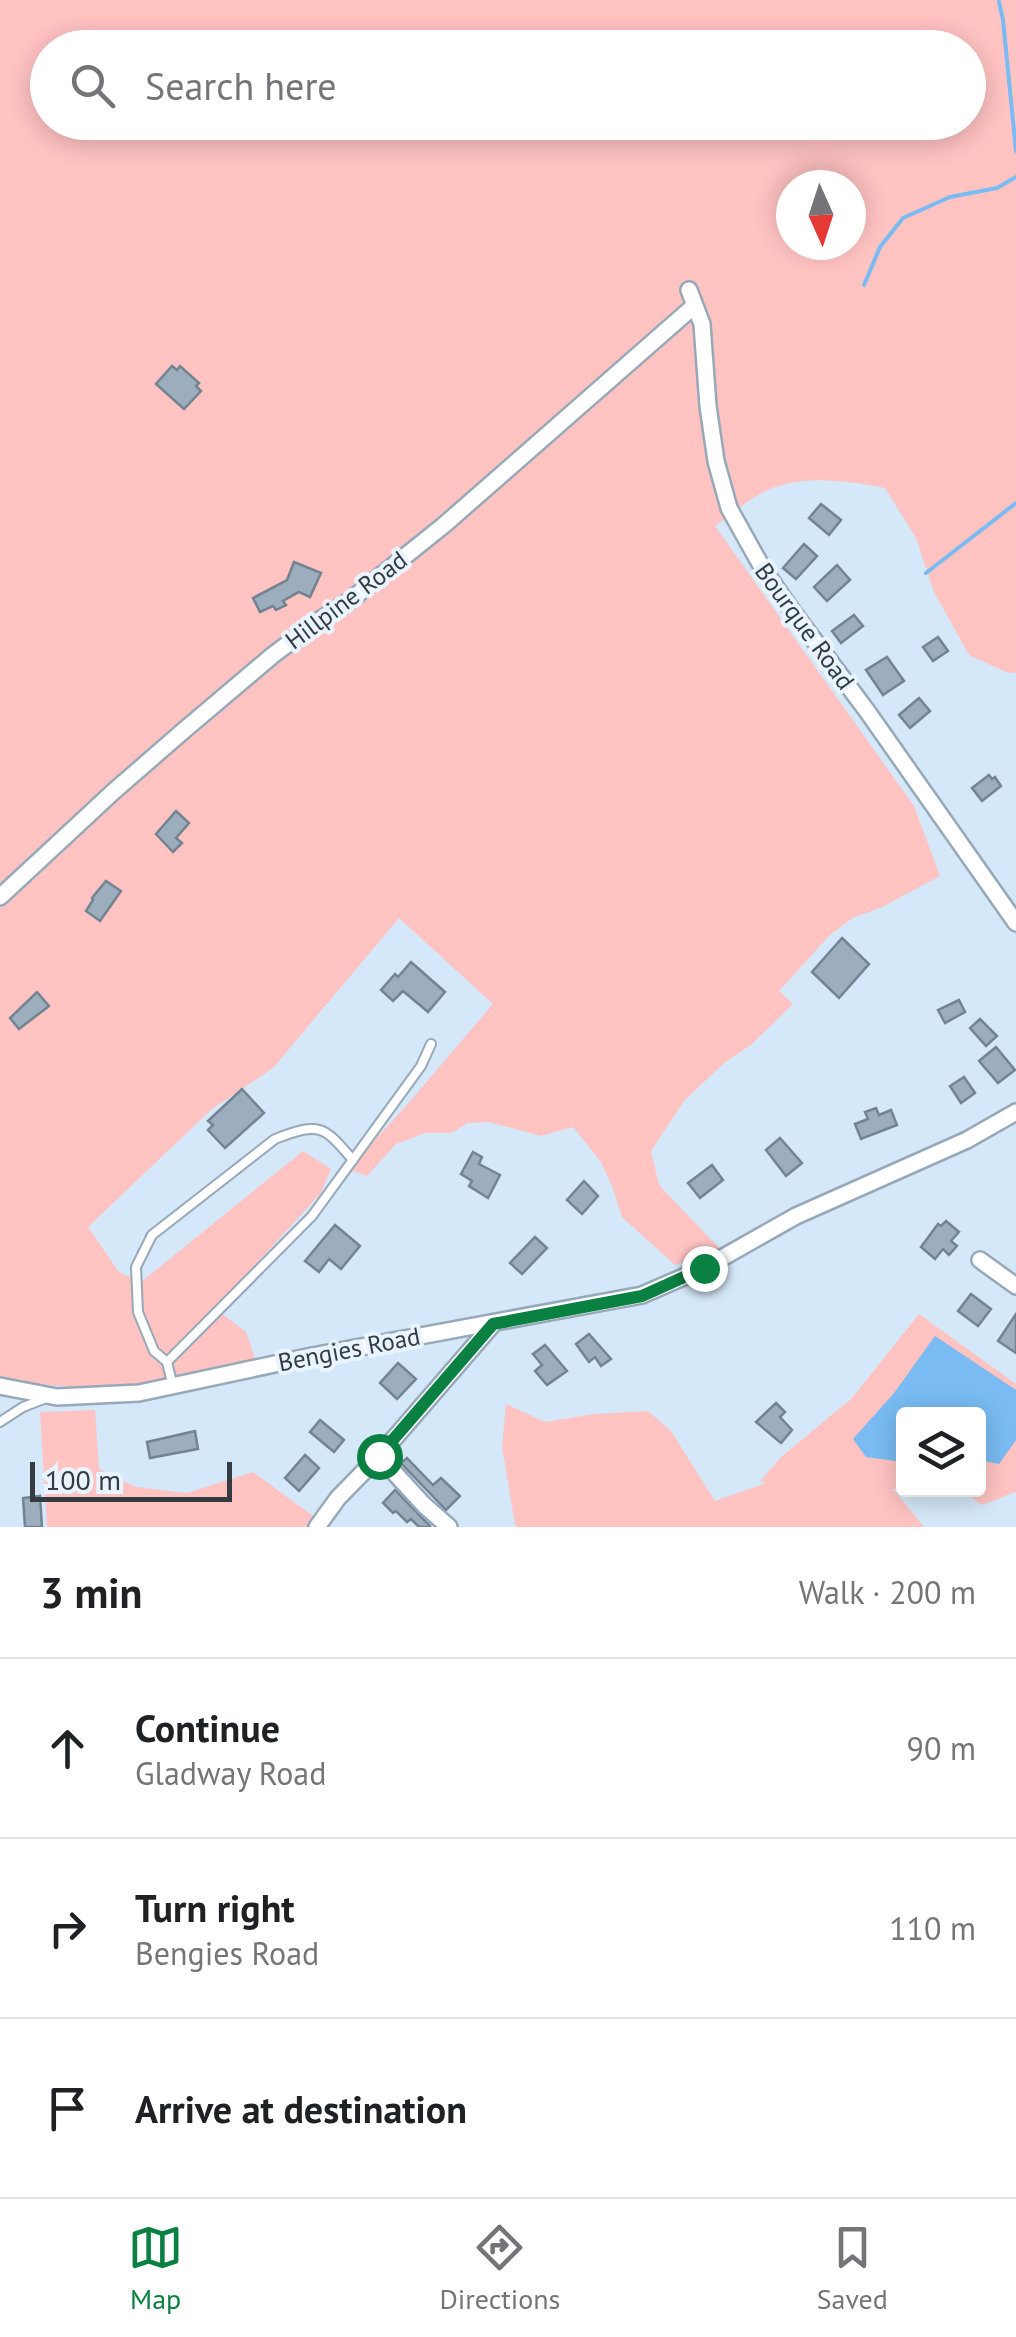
<!DOCTYPE html>
<meta charset="utf-8">
<style>
body{margin:0;font-family:"PT Sans",sans-serif;background:#f6f6f6;color:#202124}
.controls{position:absolute;right:30px;bottom:30px;display:grid;overflow:hidden;border-radius:10px;box-shadow:0 5px 25px #0003}
.controls button{width:90px;height:90px;display:grid;place-items:center;padding:0;border:0;border-bottom:2px solid #e0e0e0;background:#fff;color:#202124;font:50px sans-serif}
.compass{position:absolute;left:776px;top:170px;width:90px;height:90px;border-radius:50%;background:#fff;box-shadow:0 5px 25px #0003;rotate:177deg}
.scale{position:absolute;left:30px;bottom:25px;width:202px;box-sizing:border-box;padding-left:10px;border:5px solid #343c42;border-top:0;font-size:28px;line-height:35px;white-space:nowrap;color:#343c42;-webkit-text-stroke:8px #e9f4fe;paint-order:stroke}
.stop{position:absolute;width:30px;height:30px;margin:-22px;border:8px solid #0b8043;border-radius:50%;background:#fff}
.stop.end{background:#0b8043;border-color:#fff;box-shadow:0 2px 10px #0008}
.list{margin:0;padding:0;list-style:none}
h2{display:flex;justify-content:space-between;align-items:center;height:130px;margin:0;padding:0 40px;font-size:42px}
h2 small{font-size:32px;font-weight:400;color:#757577}
.list li{display:grid;grid-template-columns:65px 1fr auto;gap:30px;align-items:center;box-sizing:border-box;height:180px;padding:0 40px;border-top:2px solid #e0e0e0}
.list b{display:block;font-size:38px;white-space:nowrap}
.list p{margin:0;font-size:32px;white-space:nowrap;color:#757577}
.list em{font-size:32px;font-style:normal;color:#757577}
.icon{flex:none;width:55px;height:55px;fill:none;stroke:currentColor;stroke-width:2;stroke-linecap:round;stroke-linejoin:round}
.map{position:relative;flex:none;width:1016px;height:1527px;overflow:hidden}
.search{position:absolute;background:#fff;box-shadow:0 5px 25px #0003;left:30px;right:30px;top:30px;height:110px;display:flex;align-items:center;gap:25px;box-sizing:border-box;padding:0 35px;border-radius:55px;color:#757577;font-size:38px}
.sheet{height:670px;background:#fff}
nav{display:flex;justify-content:space-around;align-items:center;box-sizing:border-box;height:140px;border-top:2px solid #e0e0e0;background:#fff;font-size:28px;color:#757577}
nav a{display:grid;justify-items:center;gap:5px}
nav .on{color:#0b8043}
.map>svg:first-child{display:block}
.green{fill:#ffc3c2;fill-rule:evenodd}
.water{fill:#79bbf2}
.lines{fill:none;stroke-linecap:round;stroke-linejoin:round}
.stream{stroke:#79bbf2;stroke-width:4}
.building{fill:#9caebd;stroke:#728392;stroke-width:2.5}
.service-casing{stroke:#97a9b9;stroke-width:12}
.minor-casing{stroke:#97a9b9;stroke-width:20}
.service{stroke:#fff;stroke-width:8}
.minor{stroke:#fff;stroke-width:15}
.route{stroke:#0b8043;stroke-width:12}
.labels{text-anchor:middle;stroke-width:8;stroke-linejoin:round;paint-order:stroke}
.street-label{font-size:25px;fill:#343c42;stroke:#e9f4fe}
</style>
<div class="map">
<svg width="1016" height="1527" viewBox="0 0 1016 1527">
<rect width="100%" height="100%" fill="#d5e8f9"/>
<!-- green -->
<g class="green">
<path d="M0 0H1016V673L1006 672 969 655 934 592 916 538 885 488C850 481 810 475 775 487 756 493 732 514 715 526L914 806 940 876 880 908 852 918 829 936 779 991 793 1004 752 1044 724 1063 684 1101 651 1151 659 1185 719 1248 675 1265 622 1217 612 1186 601 1162 573 1127 541 1136 489 1122 468 1123 451 1133H425L396 1144 367 1176 348 1169 405 1107 493 1004 399 918 273 1068 212 1109 88 1227 119 1272 141 1282 303 1151 331 1169 321 1193 256 1264 221 1313 246 1332 255 1358C221 1367 184 1381 149 1385 99 1392 50 1385 0 1380ZM48 48H968V122H48ZM791 185H851V245H791Z"/>
<polygon points="919,1314 1016,1384 1016,1492 982,1505 964,1492 914,1490 978,1490 978,1414 904,1414 903,1489 890,1489 894,1490 924,1527 517,1527 515,1525 502,1446 506,1404 545,1422 594,1414 648,1411 671,1431 715,1501 766,1483 760,1481 781,1457 852,1398"/>
<polygon points="95,1410 99,1469 136,1487 187,1493 253,1472 328,1527 47,1527 40,1412"/>
</g>
<!-- water -->
<polygon class="water" points="935,1336 1016,1390 1016,1440 999,1464 979,1460 978,1414 904,1414 903,1462 866,1457 853,1439 894,1393"/>
<g class="lines">
<!-- stream -->
<g class="stream">
<polyline points="999,2 1003,20 1016,151"/>
<polyline points="864,285 880,247 903,218 950,197 997,188 1016,177"/>
<polyline points="926,573 1016,503"/>
</g>
</g>
<!-- building -->
<g class="building">
<polygon points="172,366 177,370 180,366 199,383 196,386 201,391 184,409 156,384"/>
<polygon points="821,504 841,520 829,535 809,518"/>
<polygon points="804,544 817,556 796,579 783,568"/>
<polygon points="294,562 321,573 310,597 299,592 283,601 286,605 276,610 273,606 260,612 253,598 287,580"/>
<polygon points="837,565 850,580 827,601 814,587"/>
<polygon points="854,615 863,626 841,643 832,631"/>
<polygon points="938,637 948,651 933,661 923,647"/>
<polygon points="887,657 904,681 883,695 866,670"/>
<polygon points="919,698 930,711 910,728 899,715"/>
<polygon points="989,775 992,779 995,777 1001,786 982,801 972,788"/>
<polygon points="176,811 189,823 176,838 182,843 173,852 156,834"/>
<polygon points="106,881 121,891 100,921 86,911 93,900 92,898"/>
<polygon points="842,938 869,964 839,998 812,972"/>
<polygon points="411,962 445,992 428,1012 403,991 393,1001 381,990 395,974 398,977"/>
<polygon points="37,992 49,1006 19,1029 10,1018"/>
<polygon points="959,1000 965,1012 945,1023 938,1010"/>
<polygon points="980,1019 997,1036 986,1046 970,1028"/>
<polygon points="996,1047 1015,1070 998,1083 979,1061"/>
<polygon points="964,1077 975,1093 961,1103 950,1086"/>
<polygon points="242,1089 264,1113 225,1148 208,1130 213,1125 208,1121"/>
<polygon points="876,1108 879,1115 891,1110 897,1125 861,1139 855,1124 868,1119 865,1112"/>
<polygon points="780,1138 802,1163 786,1176 766,1150"/>
<polygon points="473,1152 482,1157 479,1164 500,1175 488,1198 469,1186 472,1181 461,1174"/>
<polygon points="712,1165 723,1180 700,1198 688,1183"/>
<polygon points="584,1181 598,1196 582,1214 567,1200"/>
<polygon points="946,1221 959,1232 951,1241 957,1246 949,1255 943,1249 935,1259 921,1247 938,1224 941,1226"/>
<polygon points="335,1225 360,1246 341,1269 329,1259 319,1272 305,1261"/>
<polygon points="535,1237 547,1248 522,1274 510,1263"/>
<polygon points="971,1294 991,1309 978,1326 958,1311"/>
<polygon points="1016,1314 1016,1353 998,1341"/>
<polygon points="589,1334 611,1359 601,1366 595,1357 589,1362 576,1344"/>
<polygon points="545,1345 567,1371 547,1385 535,1371 542,1365 533,1354"/>
<polygon points="398,1363 416,1379 397,1399 380,1383"/>
<polygon points="776,1403 785,1412 780,1417 792,1430 781,1443 756,1422"/>
<polygon points="320,1420 344,1440 334,1452 310,1432"/>
<polygon points="195,1431 198,1449 150,1458 147,1442"/>
<polygon points="305,1455 319,1468 299,1491 285,1478"/>
<polygon points="407,1458 433,1485 441,1478 460,1496 446,1510 401,1463"/>
<polygon points="395,1490 430,1526 429,1527 419,1527 411,1519 407,1522 396,1511 393,1513 383,1503"/>
<polygon points="40,1496 42,1527 25,1527 23,1498"/>
</g>
<g class="lines">
<defs>
<g id="service">
<path d="M167 1362 154 1351 138 1312 136 1267 152 1235 275 1139C320 1122 323 1125 353 1160"/>
<polyline points="173,1387 167,1362 312,1216 421,1066 431,1044"/>
<polyline points="0,1422 23,1407 44,1399"/>
</g>
<g id="minor">
<polyline points="689,290 702,324 708,406 716,461 729,508 763,569 790,608 867,711 1016,923"/>
<polyline points="0,897 113,792 182,732 273,655 317,622 348,602 444,525 694,306"/>
<polyline points="980,1260 1016,1286"/>
<polyline points="0,1386 57,1397 139,1393 312,1356 642,1295 704,1268 796,1216 967,1140 1016,1112"/>
<polyline points="379,1456 424,1505 449,1527"/>
<polyline points="317,1527 338,1498 379,1456 493,1324"/>
</g>
</defs>
<!-- service casing -->
<use href="#service" class="service-casing"/>
<!-- minor casing -->
<use href="#minor" class="minor-casing"/>
<!-- service -->
<use href="#service" class="service"/>
<!-- minor -->
<use href="#minor" class="minor"/>
</g>
<g class="lines">
<!-- route -->
<polyline class="route" points="379,1456 493,1324 642,1296 704,1268"/>
</g>
<g class="labels">
<!-- street labels -->
<g class="street-label">
<text transform="translate(346 600) rotate(-37)" y="9">Hillpine Road</text>
<text transform="translate(805 626) rotate(54)" y="9">Bourque Road</text>
<text transform="translate(349 1349) rotate(-11)" y="9">Bengies Road</text>
</g>
</g>
</svg>
<div class="controls">
<button><svg class="icon" aria-label="layers" viewBox="0 0 24 24"><path d="M12 4l9 5-9 5-9-5zM3 14l9 5 9-5"/></svg></button>
</div>
<svg class="compass" viewBox="-18 -18 36 36"><path d="M0-13l5 13h-10z" fill="#e53935"/><path d="M0 13l5-13h-10z" fill="#757577"/></svg>
<div class="scale">100 m</div>
<div class="stop" style="left:379px;top:1456px"></div>
<div class="stop end" style="left:704px;top:1268px"></div>
<div class="search"><svg class="icon" aria-label="search" viewBox="0 0 24 24"><circle cx="10" cy="10" r="6"/><path d="M15 15l6 6"/></svg>Search here</div>
</div>
<section class="sheet">
<h2>3 min<small>Walk · 200 m</small></h2>
<ul class="list">
<li><svg class="icon" aria-label="ahead" viewBox="0 0 24 24"><path d="M12 20V5M6 11l6-6 6 6"/></svg><div><b>Continue</b><p>Gladway Road</p></div><em>90 m</em></li>
<li><svg class="icon" aria-label="right" viewBox="0 0 24 24"><path d="M7 20v-9h11M14 6l5 5-5 5"/></svg><div><b>Turn right</b><p>Bengies Road</p></div><em>110 m</em></li>
<li><svg class="icon" aria-label="arrive" viewBox="0 0 24 24"><path d="M6 21V4h12l-3 4 3 4H6"/></svg><div><b>Arrive at destination</b></div></li>
</ul>
</section>
<nav>
<a class="on"><svg class="icon" aria-label="map" viewBox="0 0 24 24"><path d="M3 6l6-2 6 2 6-2v14l-6 2-6-2-6 2zM9 4v14M15 6v14"/></svg>Map</a>
<a><svg class="icon" aria-label="directions" viewBox="0 0 24 24"><path d="M12 3l9 9-9 9-9-9zM9 14v-3h6M13 9l2 2-2 2"/></svg>Directions</a>
<a><svg class="icon" aria-label="saved" viewBox="0 0 24 24"><path d="M7 4h10v16l-5-4-5 4z"/></svg>Saved</a>
</nav>
